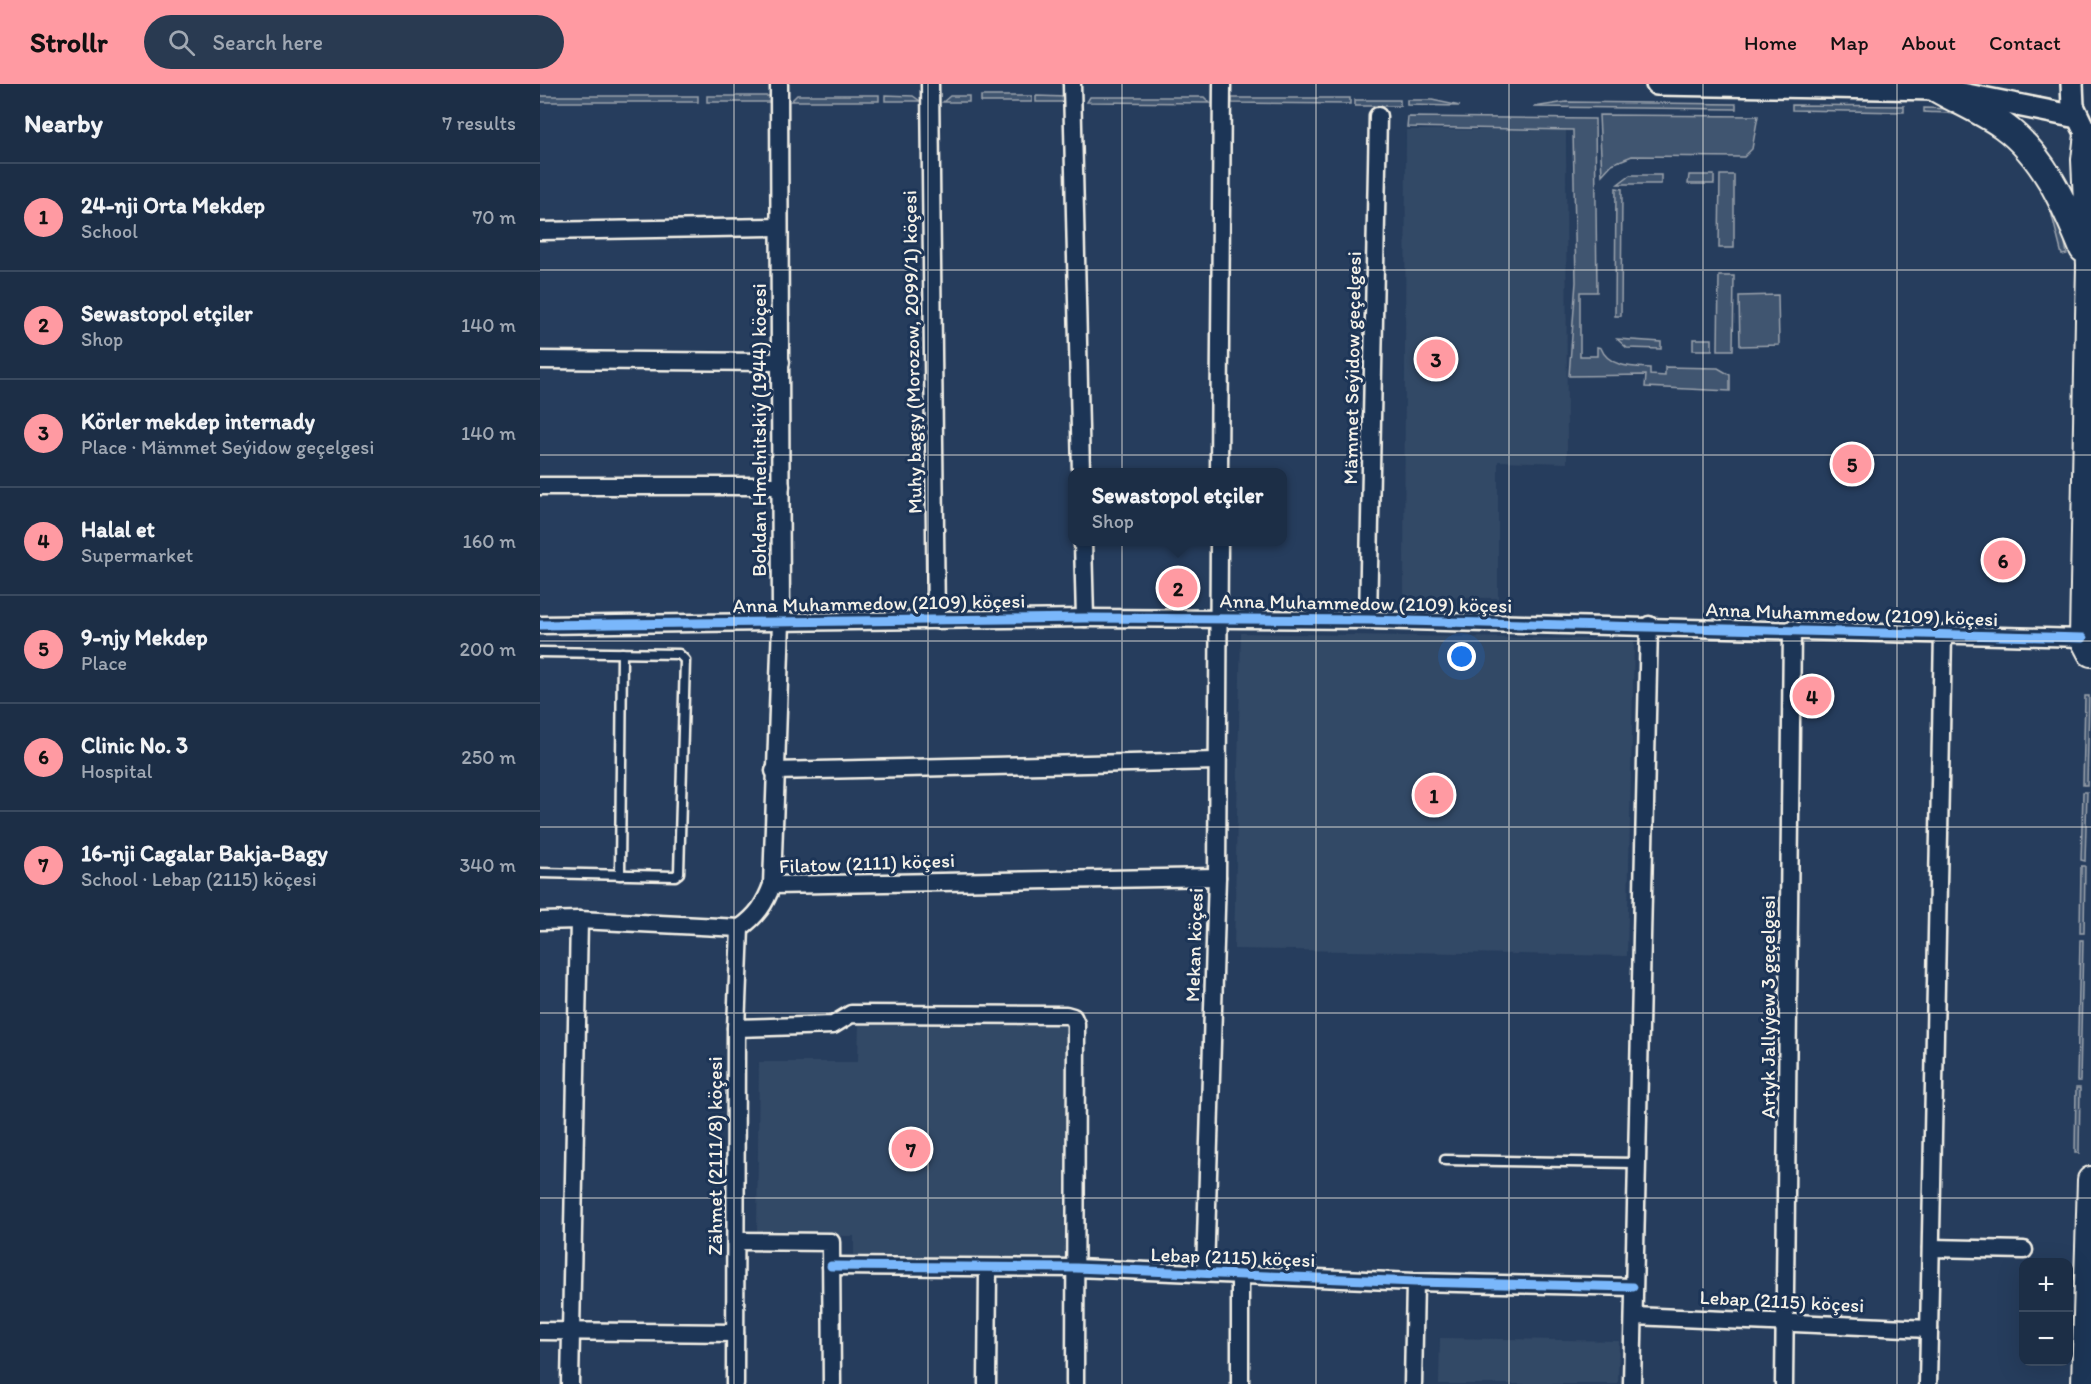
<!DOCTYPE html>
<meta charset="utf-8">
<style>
body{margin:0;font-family:Itim,sans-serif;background:#293a51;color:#f1f3f6}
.controls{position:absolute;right:18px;bottom:18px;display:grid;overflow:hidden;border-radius:12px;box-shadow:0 6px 24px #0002}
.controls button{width:54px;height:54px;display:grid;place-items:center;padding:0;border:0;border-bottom:2px solid #3a4a5f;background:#1c2e46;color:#f1f3f6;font:30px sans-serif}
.you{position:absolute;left:922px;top:573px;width:21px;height:21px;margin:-15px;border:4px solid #fff;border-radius:50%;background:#1a73e8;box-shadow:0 0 0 9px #1a73e833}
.badge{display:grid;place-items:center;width:39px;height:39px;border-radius:50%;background:#ff9aa2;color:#111;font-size:20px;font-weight:700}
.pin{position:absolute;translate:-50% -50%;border:3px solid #fff;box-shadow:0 2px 6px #0006}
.popup{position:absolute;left:528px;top:384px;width:219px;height:78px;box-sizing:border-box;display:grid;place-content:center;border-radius:12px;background:#1c2e46;filter:drop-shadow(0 2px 4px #0005);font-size:20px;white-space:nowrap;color:#a0a8b3}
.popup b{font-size:22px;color:#f1f3f6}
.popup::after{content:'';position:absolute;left:50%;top:100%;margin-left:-12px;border:12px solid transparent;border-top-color:#1c2e46}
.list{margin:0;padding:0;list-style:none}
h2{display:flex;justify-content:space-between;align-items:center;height:78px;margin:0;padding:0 24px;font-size:26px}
h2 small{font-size:20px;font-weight:400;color:#a0a8b3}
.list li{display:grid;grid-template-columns:39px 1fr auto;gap:18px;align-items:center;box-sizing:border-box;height:108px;padding:0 24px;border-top:2px solid #3a4a5f}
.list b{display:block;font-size:22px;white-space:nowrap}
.list p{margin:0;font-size:20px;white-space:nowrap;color:#a0a8b3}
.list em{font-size:20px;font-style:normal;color:#a0a8b3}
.icon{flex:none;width:33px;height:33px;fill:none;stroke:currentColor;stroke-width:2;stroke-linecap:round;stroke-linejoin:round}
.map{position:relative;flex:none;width:1551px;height:1300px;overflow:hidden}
header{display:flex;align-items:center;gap:36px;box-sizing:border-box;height:84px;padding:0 30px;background:#ff9aa2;color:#111}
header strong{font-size:28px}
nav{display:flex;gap:33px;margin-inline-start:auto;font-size:21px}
.search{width:420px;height:54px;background:#293a51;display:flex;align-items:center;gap:15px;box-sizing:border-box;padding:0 21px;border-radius:33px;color:#a0a8b3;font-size:22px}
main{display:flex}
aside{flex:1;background:#1c2e46}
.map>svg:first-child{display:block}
.built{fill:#334966}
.green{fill:#40546f;stroke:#9aa2ac;stroke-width:1.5}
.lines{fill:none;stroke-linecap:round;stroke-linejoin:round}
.service-casing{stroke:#f4f1e8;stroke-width:13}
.minor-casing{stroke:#f4f1e8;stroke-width:21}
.tertiary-casing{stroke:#f4f1e8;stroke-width:26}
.primary-casing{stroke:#f4f1e8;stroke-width:30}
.service{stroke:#1d3557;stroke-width:8}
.minor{stroke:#1d3557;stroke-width:16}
.tertiary{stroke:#1d3557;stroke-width:21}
.primary{stroke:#1d3557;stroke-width:26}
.cycleway-casing{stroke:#1d3557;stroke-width:13}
.cycleway{stroke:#7ab7fb;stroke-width:9}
.grid{fill:none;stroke:#f4f1e8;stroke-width:1.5;stroke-opacity:0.55}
.labels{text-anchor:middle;stroke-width:6;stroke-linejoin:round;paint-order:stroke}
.street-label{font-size:20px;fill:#f4f1e8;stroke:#1d3557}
</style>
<header>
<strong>Strollr</strong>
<div class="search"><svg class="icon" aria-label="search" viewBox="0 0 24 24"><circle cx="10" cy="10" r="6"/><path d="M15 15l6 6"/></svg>Search here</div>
<nav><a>Home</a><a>Map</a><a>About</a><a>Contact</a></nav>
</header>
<main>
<aside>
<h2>Nearby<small>7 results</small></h2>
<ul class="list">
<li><span class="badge">1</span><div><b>24-nji Orta Mekdep</b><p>School</p></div><em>70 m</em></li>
<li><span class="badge">2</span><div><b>Sewastopol etçiler</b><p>Shop</p></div><em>140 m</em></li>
<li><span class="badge">3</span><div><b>Körler mekdep internady</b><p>Place · Mämmet Seýidow geçelgesi</p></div><em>140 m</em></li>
<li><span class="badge">4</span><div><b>Halal et</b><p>Supermarket</p></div><em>160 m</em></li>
<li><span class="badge">5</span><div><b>9-njy Mekdep</b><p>Place</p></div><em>200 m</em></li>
<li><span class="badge">6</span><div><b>Clinic No. 3</b><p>Hospital</p></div><em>250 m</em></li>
<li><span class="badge">7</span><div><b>16-nji Cagalar Bakja-Bagy</b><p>School · Lebap (2115) köçesi</p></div><em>340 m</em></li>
</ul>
</aside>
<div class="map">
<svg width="1551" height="1300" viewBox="0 0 1551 1300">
<rect width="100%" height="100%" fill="#263d5d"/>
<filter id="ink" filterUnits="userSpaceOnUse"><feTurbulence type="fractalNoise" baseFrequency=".0167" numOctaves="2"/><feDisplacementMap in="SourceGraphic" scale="12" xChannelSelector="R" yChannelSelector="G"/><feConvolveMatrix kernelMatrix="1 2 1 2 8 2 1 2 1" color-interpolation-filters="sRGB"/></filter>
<g filter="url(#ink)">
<!-- built -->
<g class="built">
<polygon points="866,46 1026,46 1027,379 958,377 958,514 864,513"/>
<polygon points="701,549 1094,556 1087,872 694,865"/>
<polygon points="319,937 526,938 524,1174 314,1173 314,1152 217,1151 219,978 318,978"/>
<polygon points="900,1254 1079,1257 1078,1300 899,1300"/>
</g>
<!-- green -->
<g class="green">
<polygon points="257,11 339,11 339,17 251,17"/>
<polygon points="345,11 373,12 380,17 345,17"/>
<rect x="0" y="12" width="158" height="6"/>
<rect x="167" y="12" width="63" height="6"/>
<polygon points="410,12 429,12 429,18 403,18"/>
<rect x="441" y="12" width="51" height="6"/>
<polygon points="496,12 526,13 527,18 496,18"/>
<polygon points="550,13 664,13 670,19 547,18"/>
<polygon points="692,14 810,14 810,20 692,19"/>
<rect x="815" y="16" width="45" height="6"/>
<polygon points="867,16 892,16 920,22 867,21"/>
<polygon points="1026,18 1196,20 1196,25 994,23"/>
<polygon points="1252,21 1364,22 1364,28 1252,26"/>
<path d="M1384 24 1413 25 1429 31 1486 76 1501 105C1482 75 1453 41 1417 31 1407 28 1395 29 1384 28Z"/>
<polygon points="1059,31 1218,32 1212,65 1204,73 1092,72 1072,80 1062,91"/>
<path d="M868 33 1055 35 1057 208H1040V272H1057V263L1061 264C1068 283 1092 283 1110 284V291L1125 292V283L1178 284 1190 291V307L1105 303 1106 291 1029 292 1036 198 1033 46 867 43Z"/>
<polygon points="1090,91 1121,91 1121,100 1078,100"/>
<polygon points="1149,91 1174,91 1174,100 1148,100"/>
<polygon points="1180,91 1194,91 1194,164 1179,164"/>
<polygon points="1076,104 1082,105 1081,232 1075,232"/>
<polygon points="1509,120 1523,148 1527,170 1522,171"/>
<polygon points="1179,192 1194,192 1193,266 1178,266"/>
<polygon points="1238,211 1239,261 1200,262 1199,212"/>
<polygon points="1077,255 1121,258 1121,265 1087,264"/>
<rect x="1153" y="255" width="19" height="11"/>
<polygon points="1545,612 1549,612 1547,701 1543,701"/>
<polygon points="1543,708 1547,708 1545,777 1541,776"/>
<polygon points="1541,782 1545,782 1544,849 1540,849"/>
<polygon points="1540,856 1543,856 1540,997 1537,997"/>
<polygon points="1536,1004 1540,1004 1539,1069 1535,1069"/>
</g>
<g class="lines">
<defs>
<g id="service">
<polyline points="0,568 139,570 145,576 139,789 135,792 0,789"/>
<polyline points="80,791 82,569"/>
<polyline points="905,1076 1096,1079"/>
</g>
<g id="minor">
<polyline points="390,0 396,536"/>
<polyline points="532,0 541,388"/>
<polyline points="0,147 238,143"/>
<polyline points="0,276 241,278"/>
<polyline points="679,388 682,0"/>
<polyline points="0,402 241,402"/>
<polyline points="543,458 545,534"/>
<polyline points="828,536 838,32"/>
<polyline points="0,541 545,534 828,536 1543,554"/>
<polyline points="234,687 677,677"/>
<polyline points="232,801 241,538 239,0"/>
<path d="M0 837 39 836 200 844C217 832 225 820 232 801L677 793"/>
<polyline points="196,944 293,941 311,930 526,931 533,933 536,940 535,1300"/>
<polyline points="197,1157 291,1158 292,1300"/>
<polyline points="1391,1164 1484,1166"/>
<polyline points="291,1182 536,1184 875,1198 1093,1203"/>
<polyline points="665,1189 677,793 679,458"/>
<polyline points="700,1191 700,1300"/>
<polyline points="1094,1232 1389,1245"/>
<polyline points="0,1247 195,1249"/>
<polyline points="30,1300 39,836"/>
<polyline points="195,1300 196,944 200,844"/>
<polyline points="447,1300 448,1184"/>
<polyline points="873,1300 875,1198"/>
<polyline points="1092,1300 1109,541"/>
<polyline points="1244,1300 1252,545"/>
<polyline points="1388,1300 1403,550"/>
</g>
<g id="tertiary">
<polyline points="1117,0 1397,5 1537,33"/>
<polyline points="1532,0 1533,22 1543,43"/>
</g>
<g id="primary">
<path d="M1397 5C1418 17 1442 27 1462 41 1504 71 1524 119 1543 165"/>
<polyline points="1548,50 1545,76 1550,181 1543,554 1551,569"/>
<polyline points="1545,1300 1551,1096"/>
</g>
</defs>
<!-- service casing -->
<use href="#service" class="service-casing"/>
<!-- minor casing -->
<use href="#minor" class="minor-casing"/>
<!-- tertiary casing -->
<use href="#tertiary" class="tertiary-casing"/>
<!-- primary casing -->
<use href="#primary" class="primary-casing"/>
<!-- service -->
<use href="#service" class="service"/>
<!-- minor -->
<use href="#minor" class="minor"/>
<!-- tertiary -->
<use href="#tertiary" class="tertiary"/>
<!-- primary -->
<use href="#primary" class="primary"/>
<defs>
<g id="cycleway">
<polyline points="0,541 545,534 828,536 1543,554"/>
<polyline points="291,1182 536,1184 875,1198 1093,1203"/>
</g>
</defs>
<!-- cycleway casing -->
<use href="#cycleway" class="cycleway-casing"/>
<!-- cycleway -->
<use href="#cycleway" class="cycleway"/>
</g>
</g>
<!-- grid -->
<path class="grid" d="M194 0V1300M388 0V1300M582 0V1300M776 0V1300M969 0V1300M1163 0V1300M1357 0V1300M0 186H1551M0 371H1551M0 557H1551M0 743H1551M0 929H1551M0 1114H1551"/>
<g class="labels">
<!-- street labels -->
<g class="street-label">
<text transform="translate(372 268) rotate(-91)" y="7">Muhy bagşy (Morozow, 2099/1) köçesi</text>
<text transform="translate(812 284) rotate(-89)" y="7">Mämmet Seýidow geçelgesi</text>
<text transform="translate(219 346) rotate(-90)" y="7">Bohdan Hmelnitskiý (1944) köçesi</text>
<text transform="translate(339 519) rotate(-1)" y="7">Anna Muhammedow (2109) köçesi</text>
<text transform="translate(826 519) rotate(1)" y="7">Anna Muhammedow (2109) köçesi</text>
<text transform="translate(1312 530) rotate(2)" y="7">Anna Muhammedow (2109) köçesi</text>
<text transform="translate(327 779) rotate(-2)" y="7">Filatow (2111) köçesi</text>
<text transform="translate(654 861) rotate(-88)" y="7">Mekan köçesi</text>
<text transform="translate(1228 923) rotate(-90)" y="7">Artyk Jallyýew 3 geçelgesi</text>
<text transform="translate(175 1072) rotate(-90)" y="7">Zähmet (2111/8) köçesi</text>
<text transform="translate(693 1173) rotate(2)" y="7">Lebap (2115) köçesi</text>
<text transform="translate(1242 1217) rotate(3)" y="7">Lebap (2115) köçesi</text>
</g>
</g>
</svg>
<div class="controls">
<button>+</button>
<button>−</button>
</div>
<div class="you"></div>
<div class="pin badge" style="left:894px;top:711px">1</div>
<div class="pin badge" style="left:638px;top:504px">2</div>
<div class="popup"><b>Sewastopol etçiler</b>Shop</div>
<div class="pin badge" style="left:896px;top:275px">3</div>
<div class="pin badge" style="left:1272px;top:612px">4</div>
<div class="pin badge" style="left:1312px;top:380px">5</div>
<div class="pin badge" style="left:1463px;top:476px">6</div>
<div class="pin badge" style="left:371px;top:1065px">7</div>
</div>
</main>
